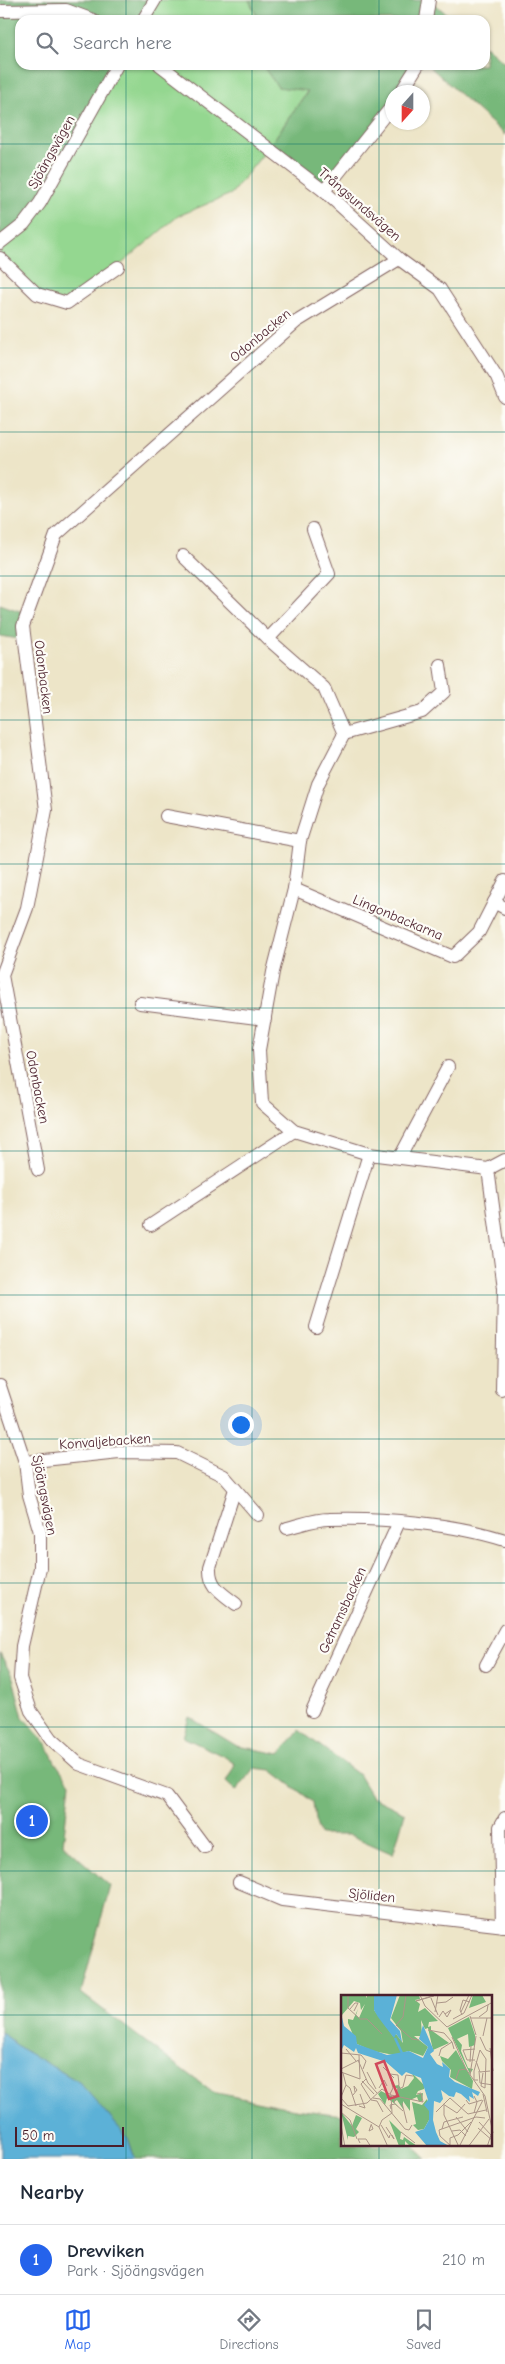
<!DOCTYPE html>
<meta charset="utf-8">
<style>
body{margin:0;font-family:"Comic Neue",sans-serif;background:#f6f6f7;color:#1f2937}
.compass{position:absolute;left:385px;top:85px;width:45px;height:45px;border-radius:50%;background:#fff;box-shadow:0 1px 4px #0004;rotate:201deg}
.scale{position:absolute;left:15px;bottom:12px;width:109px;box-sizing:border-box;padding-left:5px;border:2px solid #4a1f2b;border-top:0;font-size:14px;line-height:18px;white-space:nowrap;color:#4a1f2b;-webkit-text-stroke:4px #fdfcf7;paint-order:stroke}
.you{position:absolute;left:240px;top:1424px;width:18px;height:18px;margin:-12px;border:4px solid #fff;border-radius:50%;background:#1a73e8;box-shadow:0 0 0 8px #1a73e833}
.badge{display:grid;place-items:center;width:32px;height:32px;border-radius:50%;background:#2563eb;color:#fff;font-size:16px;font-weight:700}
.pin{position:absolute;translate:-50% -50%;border:2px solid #fff;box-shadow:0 1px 5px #0006}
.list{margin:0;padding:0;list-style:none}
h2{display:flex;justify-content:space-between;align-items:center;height:65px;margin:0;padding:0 20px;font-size:21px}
h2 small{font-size:16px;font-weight:400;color:#747a83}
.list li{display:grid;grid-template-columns:32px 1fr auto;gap:15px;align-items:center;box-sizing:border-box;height:70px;padding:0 20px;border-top:1px solid #e0e1e3}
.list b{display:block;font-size:19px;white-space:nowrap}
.list p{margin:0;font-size:16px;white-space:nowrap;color:#747a83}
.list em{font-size:16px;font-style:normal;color:#747a83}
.icon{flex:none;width:28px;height:28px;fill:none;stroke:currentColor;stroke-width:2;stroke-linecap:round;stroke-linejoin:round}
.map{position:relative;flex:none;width:505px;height:2159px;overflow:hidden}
.search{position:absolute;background:#fff;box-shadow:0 1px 4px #0004;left:15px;right:15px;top:15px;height:55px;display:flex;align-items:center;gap:12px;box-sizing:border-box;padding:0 18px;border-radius:15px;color:#747a83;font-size:19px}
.sheet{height:135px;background:#fff}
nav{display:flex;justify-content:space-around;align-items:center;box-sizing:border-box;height:70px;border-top:1px solid #e0e1e3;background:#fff;font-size:14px;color:#747a83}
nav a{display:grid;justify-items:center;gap:2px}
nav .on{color:#2563eb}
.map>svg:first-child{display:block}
.green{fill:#94d790;stroke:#6f7b5e}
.forest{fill:#77b87a;stroke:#606c52}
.water{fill:#5bb1d7;stroke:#526881}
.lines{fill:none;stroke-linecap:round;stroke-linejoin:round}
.street-casing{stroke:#836462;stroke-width:14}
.street{stroke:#fff;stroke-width:12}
.grid{fill:none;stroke:#0f766e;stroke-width:1;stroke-opacity:0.55}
.labels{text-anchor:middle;stroke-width:4.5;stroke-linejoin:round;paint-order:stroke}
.street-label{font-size:14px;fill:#4a1f2b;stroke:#fdfcf7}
.inset-river{fill:none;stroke:#5bb1d7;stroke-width:2.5}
.inset-road{fill:none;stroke:#ac9689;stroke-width:1}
.view{fill:#d1495b;fill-opacity:0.15;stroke:#d1495b;stroke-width:2.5}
.inset-edge{fill:none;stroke:#4a1f2b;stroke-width:2.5}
</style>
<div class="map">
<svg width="505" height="2159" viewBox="0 0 505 2159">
<rect width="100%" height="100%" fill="#fdfcf7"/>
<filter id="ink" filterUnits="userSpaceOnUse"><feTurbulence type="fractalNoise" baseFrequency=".02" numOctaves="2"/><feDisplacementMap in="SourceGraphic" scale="10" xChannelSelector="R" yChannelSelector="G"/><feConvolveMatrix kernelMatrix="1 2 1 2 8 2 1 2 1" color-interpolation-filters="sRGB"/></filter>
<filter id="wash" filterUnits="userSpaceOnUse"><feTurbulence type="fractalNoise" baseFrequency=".0096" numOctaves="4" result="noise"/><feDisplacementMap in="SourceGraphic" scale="20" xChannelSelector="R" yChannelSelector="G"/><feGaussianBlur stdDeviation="1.12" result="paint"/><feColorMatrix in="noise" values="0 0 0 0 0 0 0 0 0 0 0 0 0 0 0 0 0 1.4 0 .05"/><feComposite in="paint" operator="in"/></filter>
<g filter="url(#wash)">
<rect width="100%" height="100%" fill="#ede5c8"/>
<!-- green -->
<g class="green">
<polygon points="155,0 249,0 259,20 143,20"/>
<polygon points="117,65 262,65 278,87 308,90 268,148 231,194 178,216 118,267 67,303 37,294 0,258 0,243"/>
</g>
<!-- forest -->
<g class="forest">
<polygon points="0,0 153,0 142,20 20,20 20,65 117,65 40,203 0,243"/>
<polygon points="249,0 430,0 454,20 259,20"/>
<polygon points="485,46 505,63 505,135 428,65 485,65"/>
<polygon points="262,65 418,65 401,92 392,92 392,106 324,191 268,148 308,91 278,87"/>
<polygon points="0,604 28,614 25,640 0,636"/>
<polygon points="0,1653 13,1678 23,1717 47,1745 55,1762 70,1783 63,1844 110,1886 81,1993 212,2092 295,2109 342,2115 342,2145 412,2145 427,2159 135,2159 128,2138 0,2032"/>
<polygon points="189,1717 237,1746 280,1754 299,1730 358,1774 372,1797 405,1813 393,1854 350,1835 320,1835 315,1820 313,1802 271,1770 254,1768 236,1791 226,1782 235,1764 225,1757 183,1737"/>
</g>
<!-- water -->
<polygon class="water" points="0,2032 22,2049 79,2082 128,2138 135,2159 0,2159"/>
</g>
<g filter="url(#ink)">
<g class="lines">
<defs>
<g id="street">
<polyline points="0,11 66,10 93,20"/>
<polyline points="143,20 155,0"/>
<polyline points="426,20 429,0"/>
<polyline points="160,65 324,191 399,259 440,289 497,377 505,397"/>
<polyline points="401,92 418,65"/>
<polyline points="324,191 392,106"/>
<polyline points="0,243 24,224 40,203 117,65"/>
<polyline points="0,258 37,294 67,303 118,267"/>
<polyline points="183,556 268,639 324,688 344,734 422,712 444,692 440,665"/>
<polyline points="268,639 329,574 313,529"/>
<polyline points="344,734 318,784 300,841 294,889 273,972 259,1050 262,1103 294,1131 369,1154 488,1169 505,1160"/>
<polyline points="166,816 300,841"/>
<polyline points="294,889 453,957 479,932 505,881"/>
<polyline points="494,902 505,908"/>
<polyline points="140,1003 265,1019"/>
<polyline points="400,1157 448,1067"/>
<polyline points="488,1169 504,1288 502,1390"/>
<polyline points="38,1170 2,975 27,908 46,810 23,626 56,535 296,322 399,259"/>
<polyline points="151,1225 294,1131"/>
<polyline points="316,1327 369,1154"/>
<polyline points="0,1386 25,1462 29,1495 40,1532 40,1568 22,1646 20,1678 31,1711 51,1739 79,1764 167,1796 205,1847"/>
<polyline points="25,1462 119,1452 177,1453 224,1476 258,1515"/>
<path d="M235 1489 210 1567C209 1587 222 1593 236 1604"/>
<path d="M287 1528C300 1525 315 1519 329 1519 381 1517 455 1524 505 1540"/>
<polyline points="486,1665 505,1630"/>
<polyline points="312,1711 399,1522"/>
<polyline points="239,1882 282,1900 505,1926"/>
<polyline points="502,1926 500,1827 505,1818"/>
</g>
</defs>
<!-- street casing -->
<use href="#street" class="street-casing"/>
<!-- street -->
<use href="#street" class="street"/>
</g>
</g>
<!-- grid -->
<path class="grid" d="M126 0V20M252 0V20M379 0V20M126 65V2159M252 65V2159M379 65V1996M0 144H505M0 288H505M0 432H505M0 576H505M0 720H505M0 864H505M0 1008H505M0 1151H505M0 1295H505M0 1439H505M0 1583H505M0 1727H505M0 1871H505M0 2015H342M491 2015H505M379 2145V2159"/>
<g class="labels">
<!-- street labels -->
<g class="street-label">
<text transform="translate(51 152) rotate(-61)" y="5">Sjöängsvägen</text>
<text transform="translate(360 204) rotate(41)" y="5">Trångsundsvägen</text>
<text transform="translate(260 335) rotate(-40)" y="5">Odonbacken</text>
<text transform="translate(44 677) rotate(83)" y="5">Odonbacken</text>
<text transform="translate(398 917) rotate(23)" y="5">Lingonbackarna</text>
<text transform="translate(38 1087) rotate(79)" y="5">Odonbacken</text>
<text transform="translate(105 1441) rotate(-4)" y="5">Konvaljebacken</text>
<text transform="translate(45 1495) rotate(79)" y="5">Sjöängsvägen</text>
<text transform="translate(342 1610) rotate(-65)" y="5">Getramsbacken</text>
<text transform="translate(372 1895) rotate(6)" y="5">Sjöliden</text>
</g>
</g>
<!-- overview -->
<g transform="translate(341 1995)">
<rect width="151" height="151" fill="#ede5c8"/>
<path d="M0 0H24L26 3V0H33V15L52 41 55 39 62 48 60 36 50 23 59 0H78L79 4 74 5 79 9 77 17 84 13 97 26 88 27 87 32 90 31V35L108 48 92 55 87 33 84 34 80 25 81 41H73L87 52 82 61 68 56 53 60 32 56 16 49 7 28V24L12 25 17 14 15 20 18 23 24 9 20 15 19 8 13 6 1 20ZM132 0H141L145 7 128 13ZM128 22 134 40V50L128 52 127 39 116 44 121 50 120 56 127 73 132 74 129 79 107 33ZM115 55 132 86 131 94 109 82 110 75 101 66 99 61 107 64ZM71 78 83 90V94L77 96 75 100 82 98 81 106 78 107 76 102 69 105V116L62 106V114L56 105 53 107 58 112 46 103 44 110 37 99 40 96 54 103 57 94 52 91 58 90 60 94 67 91 73 83ZM86 104 87 107 84 109 88 115V125L83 134 77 135 72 130 75 129 71 107 81 110ZM0 117 11 131 15 120 21 123 15 134 18 137 13 142 7 141V145ZM48 125 60 137 59 144 62 145 63 142 76 151H69L64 146V151H58Z" fill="#77b87a"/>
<path d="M33 0H56L49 25 59 36 61 47 55 39 53 43 37 22 33 15ZM0 18 3 31 15 41 16 49 46 60 68 56 82 63 87 52 78 44 82 30 93 56 89 59 96 69 102 72 101 67 109 74 108 82 114 87 139 97 137 101 131 97 133 104 128 101 129 107 120 99 115 97 113 102 108 101 100 95 102 104 99 108 93 106 92 125 95 137 99 146 108 151H86L74 137 83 134 88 125V116L83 110 87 105 80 83 65 77 61 81 45 67 17 58 15 53 13 57 3 50 1 54Z" fill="#5bb1d7"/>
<path class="inset-river" d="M54 43 61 58"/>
<path class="inset-road" d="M7 0V13L19 24H26L41 39M65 0 62 22 55 30 71 44 78 45M79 0 84 11 106 32 152 7M93 1 75 6 94 0M90 3 97 20M96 8 105 7 112 2M9 14 14 8H17L13 16M94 17 97 0M120 17 128 0M121 20 119 15 122 5 129 7M129 21 135 40M98 22 102 16 106 22 110 15 104 19M138 22 146 16 147 10M130 23H152M112 24 123 18 131 0M87 35 103 38 111 47M142 41 146 23M111 42 125 74 144 101 152 138M139 42 145 55 152 58M149 53 152 76M5 54 15 66M134 54 122 55 126 65H134M139 55 145 64 144 93M0 58 20 60 25 66 22 74M98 61 100 54 111 47 113 54M17 65 27 88 36 98M135 66 139 77 149 76M129 67 130 51M42 72 53 83M0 74 18 65M138 76 139 88 152 90M0 77 19 84 18 60M26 77 35 94M142 78 140 91 144 93M49 79 57 80 58 89 53 108M129 80 135 41M25 84 20 89 30 105M115 84 118 75 125 74M137 85H133V76L139 55M21 86 33 99M5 90 9 93 15 111M38 93 43 85 46 91M56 95 62 92 65 80 72 81M49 99 52 93 49 82M142 99 146 117M12 100 16 95 13 91 14 97M50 100 51 118M133 101 136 107 133 118M0 102 5 90 2 78M0 103 7 111 26 108 41 94 50 100 82 107 80 98 76 99M32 103 39 104 64 134 68 135 71 130M30 105 36 106 42 117M125 105 128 109 141 105M61 108 66 128M0 109 38 132 47 152M102 109 116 118 124 109M103 110V120L118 152 142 105M18 111 24 113 19 99M50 114 49 110 54 109 62 116M0 117 9 125 16 144M95 117 109 103 127 119M127 119 145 115M115 122 127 137M138 127 150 140 146 152M0 130 4 152M30 130 28 136 32 134 30 129M40 130 48 143 49 140M38 132 41 125 51 118M45 132 53 144 51 140M137 133 152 146M101 134 103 127 122 122M111 136 119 135 125 141M60 137 74 148M19 148 17 144H25L30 152M109 150V143L117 140 130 127M111 152 99 141 98 135 135 122 144 123M127 152 148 124"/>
<path class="view" d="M43 66 57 101 48 104 35 69Z"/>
<rect width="151" height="151" class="inset-edge"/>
</g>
</svg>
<svg class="compass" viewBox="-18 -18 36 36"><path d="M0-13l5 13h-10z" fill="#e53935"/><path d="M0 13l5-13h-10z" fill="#747a83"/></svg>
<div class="scale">50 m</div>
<div class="you"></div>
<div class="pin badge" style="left:32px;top:1821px">1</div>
<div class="search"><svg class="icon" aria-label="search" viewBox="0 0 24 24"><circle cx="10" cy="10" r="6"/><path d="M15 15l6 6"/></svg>Search here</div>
</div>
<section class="sheet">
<h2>Nearby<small></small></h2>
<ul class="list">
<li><span class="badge">1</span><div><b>Drevviken</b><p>Park · Sjöängsvägen</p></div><em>210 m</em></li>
</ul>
</section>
<nav>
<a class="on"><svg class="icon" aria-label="map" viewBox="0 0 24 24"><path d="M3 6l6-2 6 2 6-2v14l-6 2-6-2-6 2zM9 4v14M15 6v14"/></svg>Map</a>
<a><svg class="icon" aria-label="directions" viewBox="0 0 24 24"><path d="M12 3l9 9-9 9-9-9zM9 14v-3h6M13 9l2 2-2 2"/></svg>Directions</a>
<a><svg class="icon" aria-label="saved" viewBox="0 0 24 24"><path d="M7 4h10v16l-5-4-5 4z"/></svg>Saved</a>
</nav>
